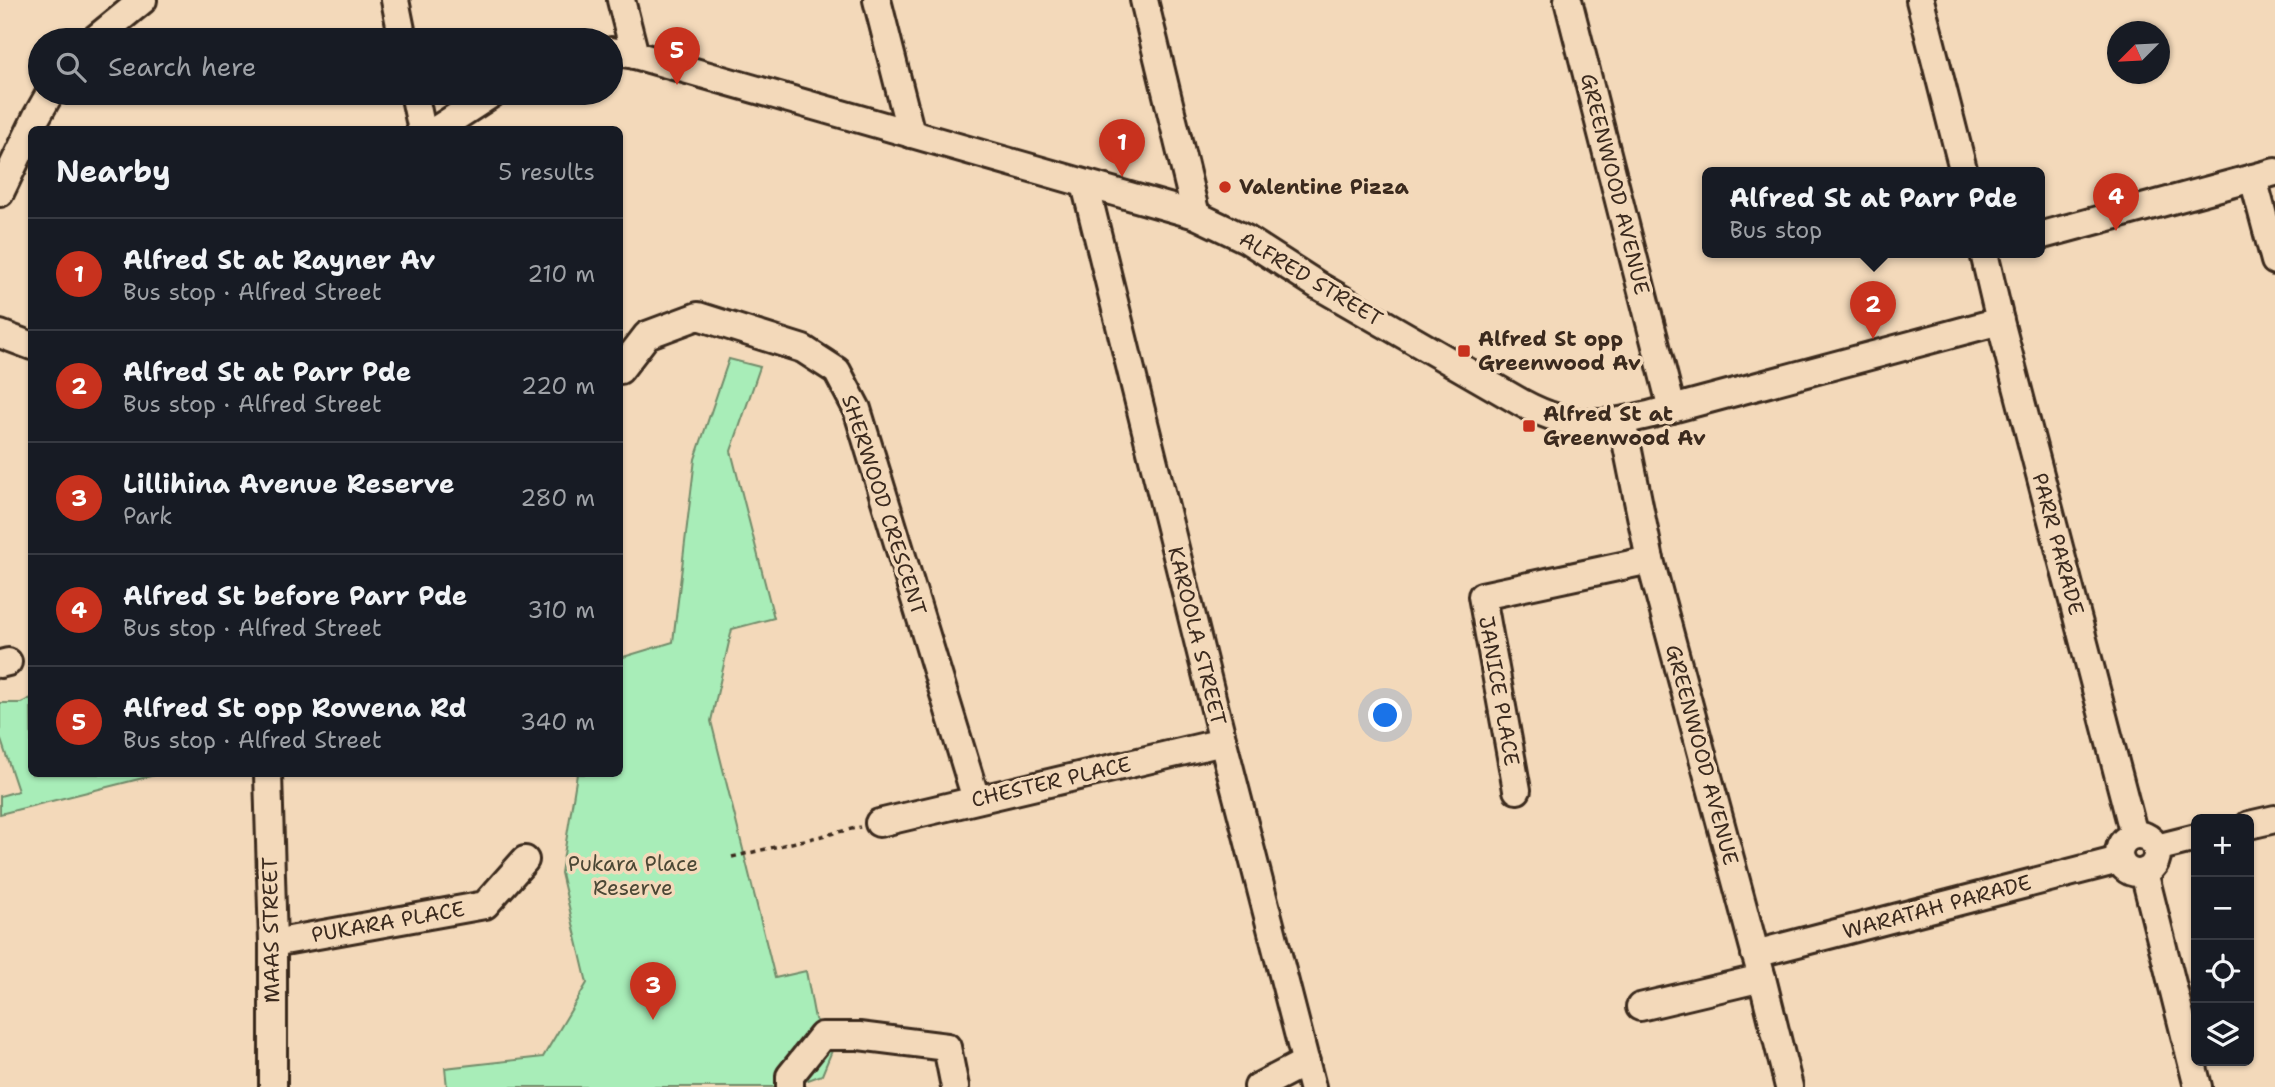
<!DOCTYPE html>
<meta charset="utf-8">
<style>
body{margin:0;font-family:"Shantell Sans",sans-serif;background:#242831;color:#f1f3f6}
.controls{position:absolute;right:21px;bottom:21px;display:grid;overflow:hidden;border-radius:10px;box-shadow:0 2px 5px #0004}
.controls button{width:63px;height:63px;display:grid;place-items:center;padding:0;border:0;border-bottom:2px solid #363941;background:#171b24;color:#f1f3f6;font:35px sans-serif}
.compass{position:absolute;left:2107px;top:21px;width:63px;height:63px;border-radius:50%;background:#171b24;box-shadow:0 2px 5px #0004;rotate:246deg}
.you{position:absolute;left:1386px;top:716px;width:24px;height:24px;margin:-18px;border:5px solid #fff;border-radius:50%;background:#1a73e8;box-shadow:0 0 0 10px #1a73e833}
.badge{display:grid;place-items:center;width:46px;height:46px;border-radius:50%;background:#c8321e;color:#fff;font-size:23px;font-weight:700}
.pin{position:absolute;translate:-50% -58px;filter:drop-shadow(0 2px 4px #0008)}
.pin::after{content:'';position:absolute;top:37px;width:24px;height:21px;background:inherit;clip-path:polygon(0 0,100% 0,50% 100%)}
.popup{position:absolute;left:1702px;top:167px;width:343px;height:91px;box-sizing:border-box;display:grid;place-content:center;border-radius:10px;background:#171b24;filter:drop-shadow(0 2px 5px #0005);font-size:23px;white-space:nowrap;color:#9ea1a6}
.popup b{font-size:26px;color:#f1f3f6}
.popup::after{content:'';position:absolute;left:50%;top:100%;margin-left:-14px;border:14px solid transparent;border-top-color:#171b24}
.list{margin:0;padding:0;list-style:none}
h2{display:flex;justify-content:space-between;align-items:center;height:91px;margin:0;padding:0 28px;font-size:30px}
h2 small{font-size:23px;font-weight:400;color:#9ea1a6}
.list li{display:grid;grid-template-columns:46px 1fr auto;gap:21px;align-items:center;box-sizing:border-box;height:112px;padding:0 28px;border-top:2px solid #363941}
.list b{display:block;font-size:26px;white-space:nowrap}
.list p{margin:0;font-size:23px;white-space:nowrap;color:#9ea1a6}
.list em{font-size:23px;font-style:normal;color:#9ea1a6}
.icon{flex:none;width:38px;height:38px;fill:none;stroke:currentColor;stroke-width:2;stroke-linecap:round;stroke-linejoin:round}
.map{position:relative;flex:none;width:2275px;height:1087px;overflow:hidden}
.search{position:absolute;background:#171b24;box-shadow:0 2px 5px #0004;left:28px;top:28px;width:595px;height:77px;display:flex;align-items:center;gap:18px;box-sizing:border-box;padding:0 24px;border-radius:38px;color:#9ea1a6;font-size:26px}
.panel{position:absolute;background:#171b24;box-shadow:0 2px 5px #0004;left:28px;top:126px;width:595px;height:651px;border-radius:10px}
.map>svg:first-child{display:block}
.green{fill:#a8edb8;stroke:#728c6b;stroke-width:2}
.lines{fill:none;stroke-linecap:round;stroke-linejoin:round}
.minor-casing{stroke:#3b2a1e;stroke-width:32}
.path{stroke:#3b2a1e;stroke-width:3.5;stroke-dasharray:5 5;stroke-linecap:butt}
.minor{stroke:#f3d9ba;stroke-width:26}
.poi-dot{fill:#c8321e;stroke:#f3d9ba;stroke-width:2.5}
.labels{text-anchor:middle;stroke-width:7;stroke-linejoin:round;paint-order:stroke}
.street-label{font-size:21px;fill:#3b2a1e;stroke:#f3d9ba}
.poi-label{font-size:21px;font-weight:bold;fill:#3b2a1e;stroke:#f3d9ba;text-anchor:start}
.park-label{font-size:21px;fill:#4b4735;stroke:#f3d9ba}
</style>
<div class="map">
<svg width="2275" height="1087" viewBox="0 0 2275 1087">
<rect width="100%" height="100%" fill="#f3d9ba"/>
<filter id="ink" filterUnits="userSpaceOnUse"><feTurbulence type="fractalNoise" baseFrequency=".0143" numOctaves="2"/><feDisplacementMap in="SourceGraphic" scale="14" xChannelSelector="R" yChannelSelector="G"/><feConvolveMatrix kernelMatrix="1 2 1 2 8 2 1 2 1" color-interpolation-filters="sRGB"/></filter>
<g filter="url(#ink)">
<!-- green -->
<g class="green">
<polygon points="729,359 760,367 731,451 774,618 732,629 711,721 775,978 806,971 815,1019 836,1041 822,1075 789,1087 447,1087 445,1068 543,1057 587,983 561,873 577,774 620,774 620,658 673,642 695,459"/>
<polygon points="31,698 32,774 159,774 0,814 0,796 18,791 0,737 0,703 21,703"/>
</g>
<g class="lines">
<defs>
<g id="minor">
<polyline points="395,0 403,40"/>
<polyline points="621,0 635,55"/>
<polyline points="877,0 911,134"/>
<polyline points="1144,0 1196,215"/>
<polyline points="1568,0 1672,409"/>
<polyline points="1920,0 1964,173"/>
<polyline points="94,40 143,0"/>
<path d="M611 51 635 55 1196 215 1246 239 1319 286 1522 403C1579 434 1613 424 1672 409L2000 321"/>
<polyline points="414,93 422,130"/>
<polyline points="436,130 493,93"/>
<polyline points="2253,178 2275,261"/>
<polyline points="1085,184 1223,742 1312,1087"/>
<polyline points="0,193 37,116 50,93"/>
<polyline points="2039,236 2275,172"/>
<polyline points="1984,253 2000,321 2134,835"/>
<polyline points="0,334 32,346"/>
<polyline points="620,370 647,335 698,316 803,349 837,371 857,409 976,799"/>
<polyline points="1622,421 1650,560 1762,978 1789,1087"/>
<polyline points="0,664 8,662"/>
<polyline points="268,774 273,943 273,1087"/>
<polyline points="1517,790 1482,596 1650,560"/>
<polyline points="879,823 1223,742"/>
<polyline points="2249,825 2275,819"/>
<circle cx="2138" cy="854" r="19"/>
<polyline points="2156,848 2196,838"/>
<polyline points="2144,872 2198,1087"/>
<polyline points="273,943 485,905 525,860"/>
<polyline points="1755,954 2119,860"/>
<polyline points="1640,1007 1762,978"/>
<polyline points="790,1087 790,1076 822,1036 859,1036 947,1047 955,1087"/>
<polyline points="1258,1087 1306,1062"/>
</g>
</defs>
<!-- minor casing -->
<use href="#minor" class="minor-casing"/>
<!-- path -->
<polyline class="path" points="732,857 860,827"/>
<!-- minor -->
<use href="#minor" class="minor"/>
</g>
</g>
<!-- markers -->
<g class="poi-dot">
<circle cx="1225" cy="187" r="7"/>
<rect x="1457" y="344" width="14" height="14" rx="3.5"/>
<rect x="1522" y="419" width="14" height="14" rx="3.5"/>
</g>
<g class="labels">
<!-- street labels -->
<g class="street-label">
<text transform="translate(1615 184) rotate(76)" y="7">GREENWOOD AVENUE</text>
<text transform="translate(1311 279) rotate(31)" y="7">ALFRED STREET</text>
<text transform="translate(884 505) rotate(72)" y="7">SHERWOOD CRESCENT</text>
<text transform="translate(2058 544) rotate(75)" y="7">PARR PARADE</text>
<text transform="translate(1197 636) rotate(76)" y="7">KAROOLA STREET</text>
<text transform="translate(1499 691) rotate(80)" y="7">JANICE PLACE</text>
<text transform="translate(1702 755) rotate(75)" y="7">GREENWOOD AVENUE</text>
<text transform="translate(1051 782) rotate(-13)" y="7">CHESTER PLACE</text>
<text transform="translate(1937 907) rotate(-15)" y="7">WARATAH PARADE</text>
<text transform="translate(388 922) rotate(-10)" y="7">PUKARA PLACE</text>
<text transform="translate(271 930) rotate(-91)" y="7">MAAS STREET</text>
</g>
<!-- poi labels -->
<g class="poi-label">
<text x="1239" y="194">Valentine Pizza</text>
<text x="1478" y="346">Alfred St opp<tspan x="1478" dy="24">Greenwood Av</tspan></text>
<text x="1543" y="421">Alfred St at<tspan x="1543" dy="24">Greenwood Av</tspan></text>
</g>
<!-- park labels -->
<g class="park-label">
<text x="633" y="871">Pukara Place<tspan x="633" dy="24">Reserve</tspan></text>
</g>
</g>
</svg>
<div class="controls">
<button>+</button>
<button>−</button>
<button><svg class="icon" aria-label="locate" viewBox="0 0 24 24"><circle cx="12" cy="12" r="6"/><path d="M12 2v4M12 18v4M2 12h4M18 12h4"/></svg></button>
<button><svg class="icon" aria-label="layers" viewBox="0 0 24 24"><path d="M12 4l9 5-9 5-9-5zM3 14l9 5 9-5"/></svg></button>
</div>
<svg class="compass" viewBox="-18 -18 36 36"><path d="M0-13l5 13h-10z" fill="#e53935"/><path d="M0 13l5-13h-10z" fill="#9ea1a6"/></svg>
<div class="you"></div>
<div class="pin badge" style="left:1122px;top:177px">1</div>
<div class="pin badge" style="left:1873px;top:339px">2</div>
<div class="popup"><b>Alfred St at Parr Pde</b>Bus stop</div>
<div class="pin badge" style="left:653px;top:1020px">3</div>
<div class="pin badge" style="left:2116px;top:231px">4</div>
<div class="pin badge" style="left:677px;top:85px">5</div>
<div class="search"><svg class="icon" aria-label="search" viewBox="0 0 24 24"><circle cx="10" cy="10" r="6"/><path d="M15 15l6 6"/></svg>Search here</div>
<section class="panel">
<h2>Nearby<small>5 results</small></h2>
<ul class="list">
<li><span class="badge">1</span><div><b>Alfred St at Rayner Av</b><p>Bus stop · Alfred Street</p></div><em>210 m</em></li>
<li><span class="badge">2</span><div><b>Alfred St at Parr Pde</b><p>Bus stop · Alfred Street</p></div><em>220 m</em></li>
<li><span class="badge">3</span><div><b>Lillihina Avenue Reserve</b><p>Park</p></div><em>280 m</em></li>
<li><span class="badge">4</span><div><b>Alfred St before Parr Pde</b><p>Bus stop · Alfred Street</p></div><em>310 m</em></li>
<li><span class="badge">5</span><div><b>Alfred St opp Rowena Rd</b><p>Bus stop · Alfred Street</p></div><em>340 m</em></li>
</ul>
</section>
</div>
